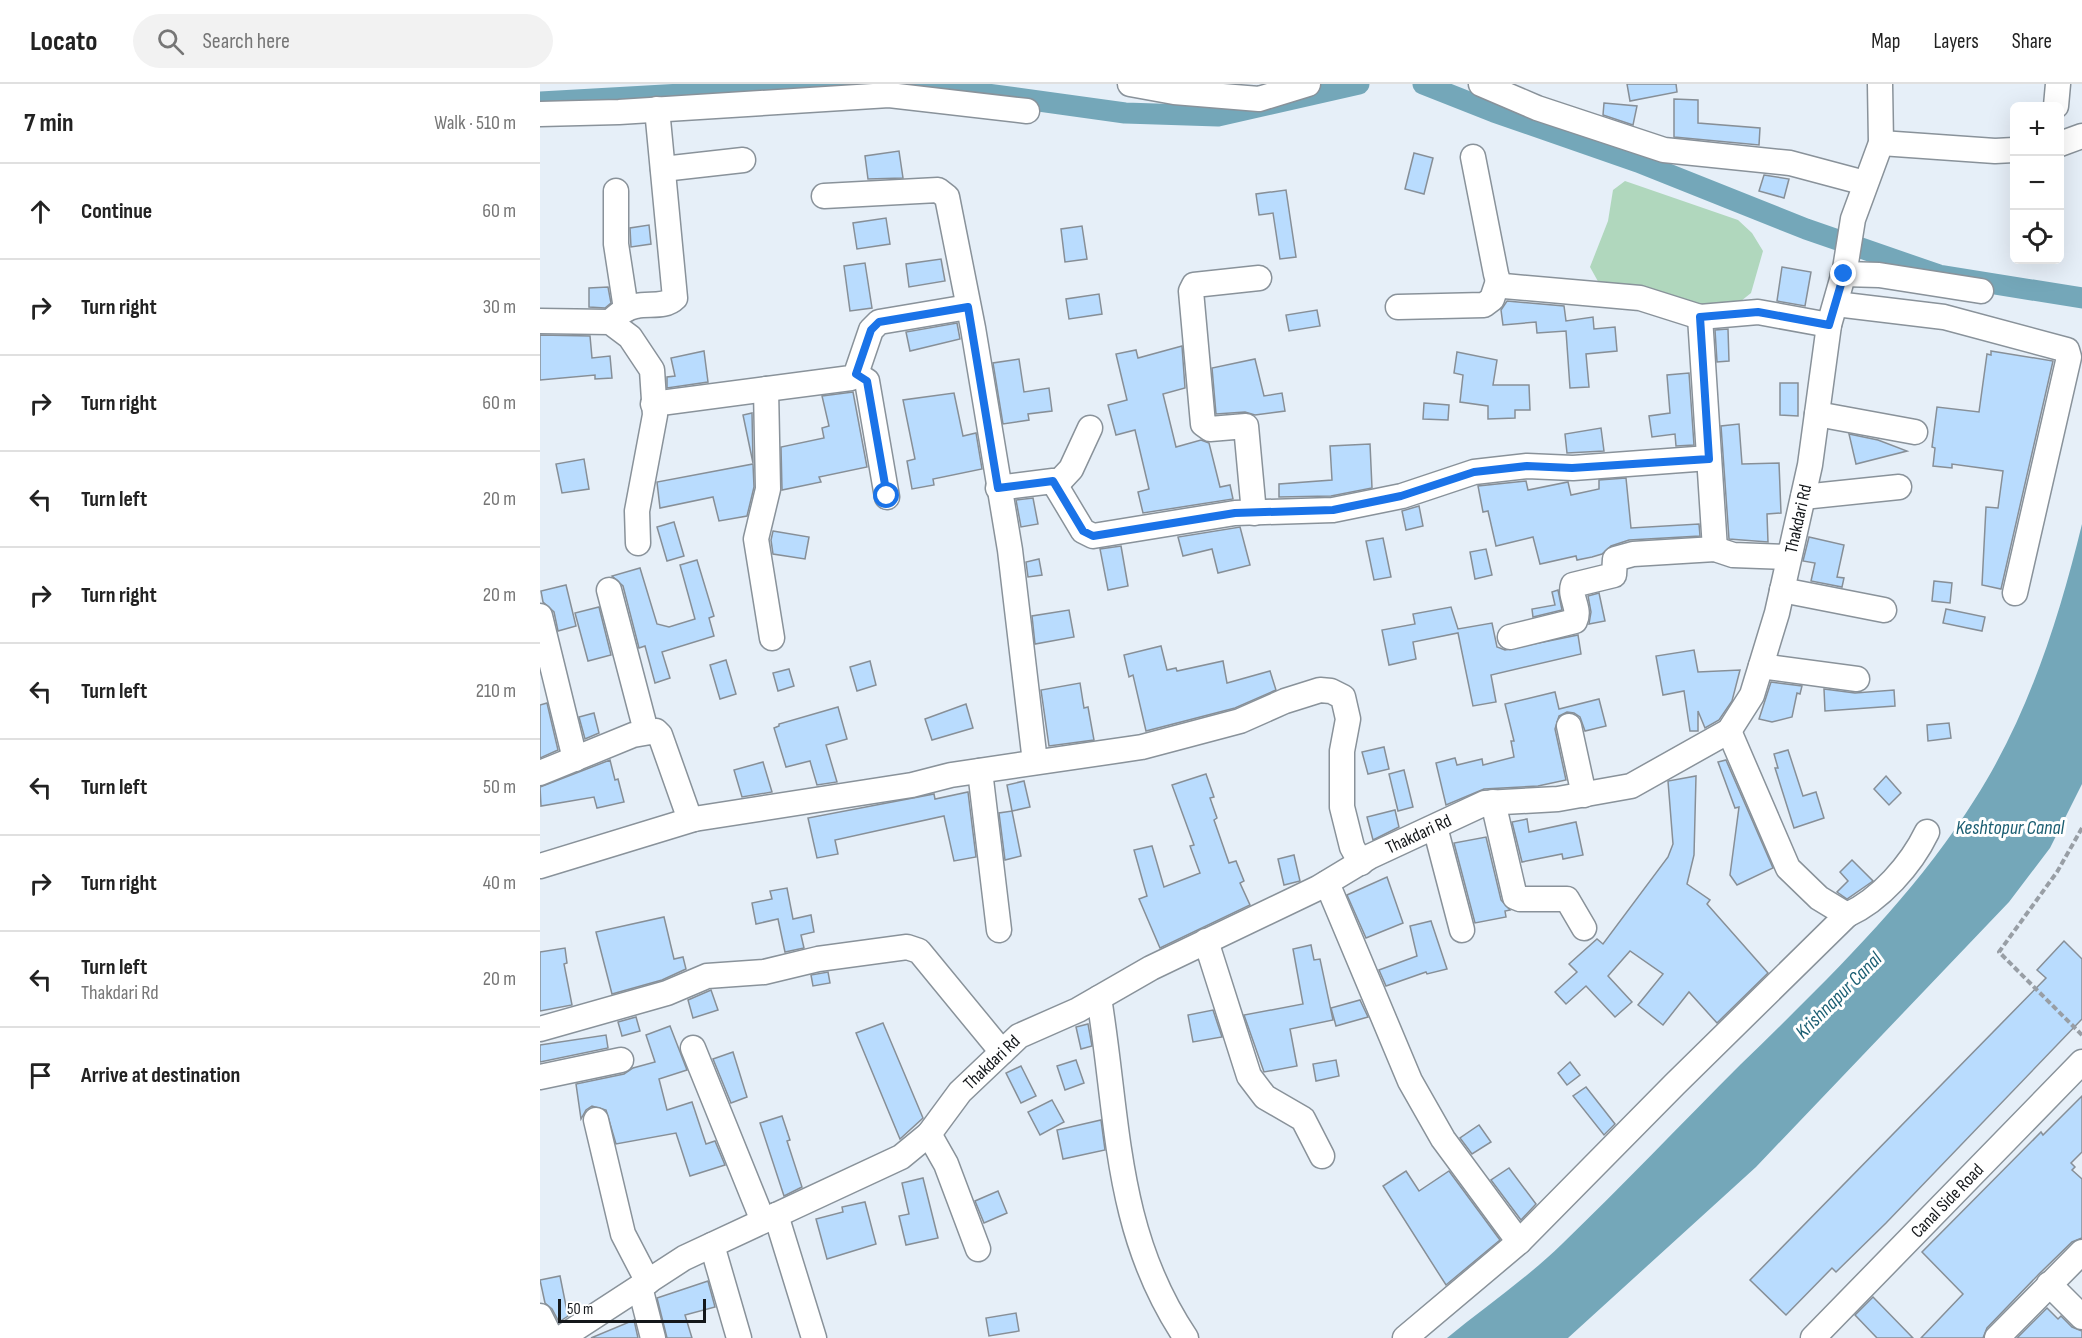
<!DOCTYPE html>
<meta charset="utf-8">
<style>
body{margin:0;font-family:"Sofia Sans Condensed",sans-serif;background:#f2f2f2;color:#222}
.controls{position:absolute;right:18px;top:18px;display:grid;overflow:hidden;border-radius:9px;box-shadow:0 6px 24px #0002}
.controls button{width:54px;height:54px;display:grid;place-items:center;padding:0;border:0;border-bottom:2px solid #e0e0e0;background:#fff;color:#222;font:30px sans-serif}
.scale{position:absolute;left:18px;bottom:15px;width:148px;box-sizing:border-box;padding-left:6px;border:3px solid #14171a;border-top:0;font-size:16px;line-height:21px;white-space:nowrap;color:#14171a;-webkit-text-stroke:4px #fff;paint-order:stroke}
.stop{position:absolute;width:18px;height:18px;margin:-14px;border:4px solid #1a73e8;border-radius:50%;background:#fff}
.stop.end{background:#1a73e8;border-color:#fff;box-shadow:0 2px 6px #0008}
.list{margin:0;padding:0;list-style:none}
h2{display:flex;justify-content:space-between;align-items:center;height:78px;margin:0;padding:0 24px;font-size:26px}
h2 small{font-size:20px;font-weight:400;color:#767676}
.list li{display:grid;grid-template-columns:39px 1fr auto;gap:18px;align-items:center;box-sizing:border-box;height:96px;padding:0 24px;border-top:2px solid #e0e0e0}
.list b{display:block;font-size:22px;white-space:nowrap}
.list p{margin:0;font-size:20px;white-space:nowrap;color:#767676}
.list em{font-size:20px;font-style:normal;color:#767676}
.icon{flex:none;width:33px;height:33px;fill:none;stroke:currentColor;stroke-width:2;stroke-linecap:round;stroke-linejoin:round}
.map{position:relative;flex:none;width:1542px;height:1254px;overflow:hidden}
header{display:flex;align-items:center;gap:36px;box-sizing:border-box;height:84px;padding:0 30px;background:#fff;border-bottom:2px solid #e0e0e0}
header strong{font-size:28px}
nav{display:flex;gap:33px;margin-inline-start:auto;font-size:21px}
.search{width:420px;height:54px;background:#f2f2f2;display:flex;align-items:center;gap:15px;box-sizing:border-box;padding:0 21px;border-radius:33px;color:#767676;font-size:22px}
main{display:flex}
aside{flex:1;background:#fff}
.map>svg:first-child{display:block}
.green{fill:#b0d7bd}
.water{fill:#74a7b9}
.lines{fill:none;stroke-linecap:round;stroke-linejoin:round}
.canal{stroke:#74a7b9;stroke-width:21}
.building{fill:#b9dcfe;stroke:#878f97;stroke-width:1.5}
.minor-casing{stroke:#89929a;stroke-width:27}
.path{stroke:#989ea5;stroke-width:4;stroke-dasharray:6 3;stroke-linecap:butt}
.minor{stroke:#fff;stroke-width:24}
.route{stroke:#1a73e8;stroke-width:8}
.labels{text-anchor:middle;stroke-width:6;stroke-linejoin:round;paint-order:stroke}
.street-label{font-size:18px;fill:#14171a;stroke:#fff}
.water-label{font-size:20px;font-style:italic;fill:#1b5e72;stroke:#fff}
</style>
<header>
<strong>Locato</strong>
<div class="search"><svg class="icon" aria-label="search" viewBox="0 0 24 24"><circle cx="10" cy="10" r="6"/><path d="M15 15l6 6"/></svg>Search here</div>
<nav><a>Map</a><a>Layers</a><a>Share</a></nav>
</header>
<main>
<aside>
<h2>7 min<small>Walk · 510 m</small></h2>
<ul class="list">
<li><svg class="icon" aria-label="ahead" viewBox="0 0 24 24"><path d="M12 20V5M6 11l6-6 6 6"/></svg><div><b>Continue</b></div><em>60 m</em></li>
<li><svg class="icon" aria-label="right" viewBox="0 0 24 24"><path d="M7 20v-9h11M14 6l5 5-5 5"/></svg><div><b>Turn right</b></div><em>30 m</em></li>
<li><svg class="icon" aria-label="right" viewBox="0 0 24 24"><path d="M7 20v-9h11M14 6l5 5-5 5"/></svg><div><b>Turn right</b></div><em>60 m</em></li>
<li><svg class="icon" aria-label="left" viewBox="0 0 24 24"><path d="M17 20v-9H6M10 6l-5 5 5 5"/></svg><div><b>Turn left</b></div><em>20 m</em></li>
<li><svg class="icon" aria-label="right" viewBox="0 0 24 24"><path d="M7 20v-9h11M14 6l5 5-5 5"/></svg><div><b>Turn right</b></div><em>20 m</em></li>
<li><svg class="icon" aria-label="left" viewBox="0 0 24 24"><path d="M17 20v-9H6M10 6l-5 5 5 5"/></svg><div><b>Turn left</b></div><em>210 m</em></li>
<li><svg class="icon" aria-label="left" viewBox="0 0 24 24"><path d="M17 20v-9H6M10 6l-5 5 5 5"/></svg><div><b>Turn left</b></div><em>50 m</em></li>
<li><svg class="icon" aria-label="right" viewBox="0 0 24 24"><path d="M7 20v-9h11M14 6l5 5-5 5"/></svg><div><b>Turn right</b></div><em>40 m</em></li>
<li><svg class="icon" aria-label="left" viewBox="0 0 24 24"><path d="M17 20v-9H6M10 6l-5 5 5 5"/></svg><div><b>Turn left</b><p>Thakdari Rd</p></div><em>20 m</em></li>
<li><svg class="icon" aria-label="arrive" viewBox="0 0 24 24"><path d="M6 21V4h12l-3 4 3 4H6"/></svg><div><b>Arrive at destination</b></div></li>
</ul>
</aside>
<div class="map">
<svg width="1542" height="1254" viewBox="0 0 1542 1254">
<rect width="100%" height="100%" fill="#e6eff8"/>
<!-- green -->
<polygon class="green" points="1085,97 1198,136 1212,149 1223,167 1211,209 1191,225 1158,228 1060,201 1050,183 1068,137 1073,106"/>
<!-- water -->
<path class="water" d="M1542 440V700L1510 764 1469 818 1216 1083 1028 1254H907C945 1223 987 1194 1022 1160 1083 1101 1141 1040 1201 980 1284 899 1373 814 1435 715 1488 632 1519 535 1542 440Z"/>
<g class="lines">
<!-- canal -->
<g class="canal">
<polyline points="375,0 585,29 678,32 819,0"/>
<polyline points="883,0 954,28 1098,78 1266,145 1399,191 1542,214"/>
<polyline points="0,18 319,0"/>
</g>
</g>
<!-- building -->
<g class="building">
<polygon points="1087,0 1136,0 1137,8 1090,17"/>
<polygon points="1134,15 1158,16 1158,39 1220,44 1219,61 1134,53"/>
<polygon points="1064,19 1097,22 1093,41 1063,31"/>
<polygon points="359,67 363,94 328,95 325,72"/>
<polygon points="874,69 893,74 884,110 865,105"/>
<polygon points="1224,91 1249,95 1244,114 1219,107"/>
<polygon points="746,106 756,173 740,175 733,129 719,131 716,110"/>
<polygon points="346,134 350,160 317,165 313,139"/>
<polygon points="109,141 111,160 91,163 90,144"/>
<polygon points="542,142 547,175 525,178 521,145"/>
<polygon points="401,175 405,197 369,203 366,180"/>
<polygon points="325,179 332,224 310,227 304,182"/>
<polygon points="1242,183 1271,188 1265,222 1237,217"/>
<polygon points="68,203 71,219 65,224 49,223 49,204"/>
<polygon points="559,210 562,230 529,235 526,215"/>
<polygon points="967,217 1024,222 1026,237 1053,233 1054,245 1075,243 1077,267 1046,270 1049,303 1030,304 1026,247 997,249 996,238 963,241 961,226"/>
<polygon points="777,226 780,242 749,247 746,231"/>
<polygon points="417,239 420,255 370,267 366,248"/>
<polygon points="1188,245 1189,277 1177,278 1175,246"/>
<polygon points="0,251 50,252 52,274 70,272 72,294 55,295 55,291 0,296"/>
<polygon points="642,262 645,304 623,310 636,363 661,356 669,359 680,403 690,401 693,415 603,429 598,408 609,405 595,346 576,351 568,321 587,316 576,270 596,266 598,274"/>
<polygon points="164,267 168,298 127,304 127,293 135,292 131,274"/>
<polygon points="1451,267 1513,277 1461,505 1442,501 1446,423 1458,424 1463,387 1412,380 1412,384 1393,382 1395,364 1392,363 1397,323 1439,328 1447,270 1451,271"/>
<polygon points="917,268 957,276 953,301 989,301 990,326 975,326 975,334 948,335 948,322 920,318 923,291 914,289"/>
<polygon points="479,275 484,308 509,304 512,327 488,330 489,336 463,340 453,279"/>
<polygon points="715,275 724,312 742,309 745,327 715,331 705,328 676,330 672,284"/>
<polygon points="1149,289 1154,361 1136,362 1135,350 1112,353 1109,332 1130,329 1127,291"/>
<polygon points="1240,299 1258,299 1258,332 1240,331"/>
<polygon points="313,308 327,383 279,393 281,398 242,406 241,363 284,354 282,344 289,342 282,312"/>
<polygon points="414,309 423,352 436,349 442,385 393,395 394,401 372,405 367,377 375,375 363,316"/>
<polygon points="884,319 909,321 908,336 883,335"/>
<polygon points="212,329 213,379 203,331"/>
<polygon points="1199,340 1202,380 1239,379 1241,429 1227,430 1228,458 1189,455 1181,342"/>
<polygon points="1061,344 1064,367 1027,369 1025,350"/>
<polygon points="1309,350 1338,356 1367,367 1316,380"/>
<polygon points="830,360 832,404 791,412 739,413 739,400 792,396 790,362"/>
<polygon points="44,375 49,405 22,409 16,380"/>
<polygon points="213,380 214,403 207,432 179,437 173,413 120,424 117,398"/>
<polygon points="1086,394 1091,444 1159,440 1160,452 1089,456 1071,462 1062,470 1052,473 1037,476 1036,472 1000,480 993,453 956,462 948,427 943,428 938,402 986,397 988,406 1028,398 1031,411 1059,405 1059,396"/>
<polygon points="493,414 498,440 481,443 476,416"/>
<polygon points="879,422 883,442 866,446 862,427"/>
<polygon points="134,438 144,472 127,477 117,443"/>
<polygon points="700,443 710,481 678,489 672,465 643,472 638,453"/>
<polygon points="233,447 269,453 265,475 233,470 231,456"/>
<polygon points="1269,453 1304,461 1297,493 1304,494 1302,503 1271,497 1275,479 1263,477"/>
<polygon points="843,454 851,493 834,496 826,457"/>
<polygon points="581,462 588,502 568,506 560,465"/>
<polygon points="946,465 952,491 935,495 930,468"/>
<polygon points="499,475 502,491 488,493 486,478"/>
<polygon points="157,476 174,532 169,534 174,552 122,568 130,594 115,599 105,562 99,564 83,502 72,492 100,484 117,540 129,543 155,535 140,481"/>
<polygon points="1394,497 1412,499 1410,519 1392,517"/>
<polygon points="26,501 36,542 18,547 14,528 3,518 1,507"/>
<polygon points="1018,506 1022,526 993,533 992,525 1015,521 1012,508"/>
<polygon points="1059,509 1065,537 1049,540 1051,528 1048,512"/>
<polygon points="59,523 71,571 48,577 35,529"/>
<polygon points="911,523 918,545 952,539 957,563 965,566 1038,551 1041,570 951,591 956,618 933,622 918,549 873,558 876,575 849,581 842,546 875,540 873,530"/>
<polygon points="1406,525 1445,533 1442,547 1403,539"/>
<polygon points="529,526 534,553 495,560 492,532"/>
<polygon points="621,562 627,586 636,584 637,587 683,577 687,599 730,587 736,606 695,624 606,647 593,591 589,593 584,571"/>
<polygon points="1154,566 1158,588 1200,586 1192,617 1179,636 1165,644 1158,627 1158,647 1150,647 1144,607 1123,611 1116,572"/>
<polygon points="186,576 196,610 180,615 170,581"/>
<polygon points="330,577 336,601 317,607 310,583"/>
<polygon points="249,585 254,602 238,607 233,589"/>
<polygon points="1231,598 1262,602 1260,610 1257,609 1252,633 1232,638 1219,635"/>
<polygon points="540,599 544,624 548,623 554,656 509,662 501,606"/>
<polygon points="1284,605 1315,609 1354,606 1355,622 1285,627"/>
<polygon points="1015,608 1019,625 1059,615 1066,642 1045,647 1040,633 1034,629 1027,628 1019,632 1015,645 1026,696 998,702 944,705 906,721 896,679 915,674 917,681 942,675 943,681 974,673 971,657 974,657 965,620"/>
<polygon points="7,619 18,666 0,674 0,621"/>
<polygon points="426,620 433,644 392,656 385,635"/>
<polygon points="298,623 307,655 286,661 297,698 277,701 270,677 246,683 234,644 239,642 239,640"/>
<polygon points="54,629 59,649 45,655 39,633"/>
<polygon points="1409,639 1411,654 1388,657 1387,641"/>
<polygon points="844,663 849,685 828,690 822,668"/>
<polygon points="1248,666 1263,712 1276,708 1284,734 1254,744 1235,684 1238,684 1234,670"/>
<polygon points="70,676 75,696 78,695 84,718 57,724 54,713 1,722 0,703"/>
<polygon points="1186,676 1233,784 1197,801 1190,791 1199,723 1195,724 1178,678"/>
<polygon points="223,678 232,708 202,713 194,686"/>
<polygon points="864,686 873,723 858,727 849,690"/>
<polygon points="666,690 674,713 670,714 677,734 674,736 689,779 696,777 704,797 700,799 710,821 620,864 599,815 607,812 594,766 612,762 624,803 660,789 650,762 654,761 632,701"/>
<polygon points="1156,692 1154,771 1147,800 1170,816 1167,820 1228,889 1177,939 1149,908 1123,941 1098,921 1123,890 1090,867 1068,892 1092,918 1075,933 1046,902 1026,920 1015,908 1037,888 1029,880 1057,855 1063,860 1128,773 1133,760 1128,697"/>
<polygon points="1346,692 1361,709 1349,721 1334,705"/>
<polygon points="484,697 490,723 472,727 467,701"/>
<polygon points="428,708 436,773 414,777 404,732 295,756 298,770 277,774 268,734 394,710 395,715"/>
<polygon points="855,726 859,743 833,756 827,733"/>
<polygon points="472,727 481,772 465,776 459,729"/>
<polygon points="987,735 989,748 1036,738 1043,771 1023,775 1022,770 982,778 972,738"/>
<polygon points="946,753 961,816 970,826 965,827 966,833 935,839 914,759"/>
<polygon points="754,771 760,797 744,801 738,775"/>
<polygon points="1312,776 1333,797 1307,815 1297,808 1308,797 1300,788"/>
<polygon points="847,793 863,839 826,854 807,811"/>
<polygon points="247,804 253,835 271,831 274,848 261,851 264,864 245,868 238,835 216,840 212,819 232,815 230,807"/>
<polygon points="124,833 134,875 143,873 146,885 122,896 72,910 56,848"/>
<polygon points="891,837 907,885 887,890 886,888 846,902 839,886 877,872 870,842"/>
<polygon points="1524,857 1542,875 1542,935 1346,1139 1296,1188 1292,1184 1246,1231 1210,1196 1506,894 1497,886"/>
<polygon points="771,861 774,876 780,875 793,936 750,945 757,982 724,988 704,931 763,920 753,865"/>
<polygon points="25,864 27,879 24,880 32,921 0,927 0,868"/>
<polygon points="288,888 290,899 273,902 271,891"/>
<polygon points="171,906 178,926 153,934 148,916"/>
<polygon points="820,916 828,933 796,942 791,924"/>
<polygon points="673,926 682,953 653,958 648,931"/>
<polygon points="96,933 100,947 82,952 78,938"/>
<polygon points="343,939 383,1034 360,1055 316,949"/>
<polygon points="548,940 552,962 541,965 536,943"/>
<polygon points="130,942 147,986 119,995 127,1026 152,1018 166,1060 175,1057 185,1081 150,1092 136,1049 76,1060 66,1026 52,1022 46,1026 41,1035 36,1000 84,990 93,984 115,978 106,951"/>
<polygon points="66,951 68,964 0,978 0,961"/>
<polygon points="193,968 207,1013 191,1019 173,975"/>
<polygon points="536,976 544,999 525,1006 517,982"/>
<polygon points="796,976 799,992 776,997 773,980"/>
<polygon points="1030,978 1040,991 1027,1001 1018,989"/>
<polygon points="481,982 496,1012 481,1019 466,989"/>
<polygon points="1046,1003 1075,1040 1064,1051 1033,1012"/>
<polygon points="1542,1012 1542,1068 1531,1079 1535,1083 1532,1086 1542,1095 1542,1154 1532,1158 1499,1190 1447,1244 1443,1254 1381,1254 1423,1210 1382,1168 1501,1048 1503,1051"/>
<polygon points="512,1016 524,1038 500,1051 488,1028"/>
<polygon points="242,1032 250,1056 247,1057 262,1103 244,1112 220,1039"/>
<polygon points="561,1036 565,1066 523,1075 517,1046"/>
<polygon points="939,1041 951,1058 932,1070 920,1054"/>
<polygon points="969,1084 996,1120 981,1136 951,1096"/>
<polygon points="866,1087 879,1107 909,1087 960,1156 906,1201 843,1102"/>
<polygon points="383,1094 398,1154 366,1161 359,1132 369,1130 362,1099"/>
<polygon points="458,1107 467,1129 444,1139 435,1117"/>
<polygon points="325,1118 336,1160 287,1175 276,1135 303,1128 302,1123"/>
<polygon points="20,1192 28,1232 19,1238 12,1225 5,1219 0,1196"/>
<polygon points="168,1197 175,1223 145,1231 152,1254 127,1254 117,1214"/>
<polygon points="1333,1213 1373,1254 1337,1254 1315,1231"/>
<polygon points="1507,1224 1518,1235 1521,1232 1532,1243 1542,1247 1542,1254 1477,1254"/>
<polygon points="476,1229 479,1247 449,1252 446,1234"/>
<polygon points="94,1236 98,1254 51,1254"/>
</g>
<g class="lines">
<defs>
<g id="minor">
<polyline points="590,0 634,8 719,15 768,0"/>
<polyline points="941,0 997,24 1124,66 1250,79 1325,99"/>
<polyline points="1516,22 1518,0"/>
<polyline points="0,30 79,28 349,11 487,27"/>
<polyline points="1341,59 1455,67 1474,66"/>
<polyline points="1520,60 1542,52"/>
<polyline points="933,73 956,190 958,197 964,202 1100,214 1160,233 1218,228 1289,241"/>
<polyline points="123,85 203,76"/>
<polyline points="76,107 76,160 86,225"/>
<polyline points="284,112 398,106 407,113 433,244 470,466 495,678"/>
<polyline points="1303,190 1339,191 1441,207"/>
<polyline points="1296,220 1404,233 1527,266 1529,273 1475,509"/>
<polyline points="858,223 944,221 952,215 958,197"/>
<polyline points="1160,233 1175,465"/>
<polyline points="0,237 70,238 90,253 112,286 115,331 97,427 98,459"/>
<path d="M70 238C78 231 85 224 96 222 109 219 125 224 135 214L117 25"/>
<polyline points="316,290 327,297 347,413"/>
<polyline points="226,305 228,405 216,455 232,554"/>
<polyline points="113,320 311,294 316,290 331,246 339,238 428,223"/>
<polyline points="1277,330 1375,348"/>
<polyline points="517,400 531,385 550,344"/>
<polyline points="458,404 513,397 543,447 553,452 695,429 793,426 862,412 934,388 987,382 1033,384 1169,374"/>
<polyline points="1263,413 1359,403"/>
<polyline points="714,429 706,342 670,345 663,340 651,207 654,201 719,194"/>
<polyline points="69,506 106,647"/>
<polyline points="1242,506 1344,526"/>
<polyline points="0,532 35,675"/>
<path d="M970 553 1035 537C1041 525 1029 513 1033 501L1074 491 1075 475 1093 470 1175 465 1193 471 1249 473"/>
<polyline points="1221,582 1317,595"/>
<polyline points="1029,642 1044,711"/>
<polyline points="440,687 459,846"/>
<polyline points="0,689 93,651 116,647 120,651 148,730 154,735 372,701 411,691 602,663 700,637 745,617 780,606 791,607 803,613 808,635 802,667 802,723 812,763 821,779"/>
<polyline points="953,718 975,813 980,815 1027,815 1044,844"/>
<polyline points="895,743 922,846"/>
<polyline points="0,782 154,735"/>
<polyline points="787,799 870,997 903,1055 979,1158"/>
<path d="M1307 831C1340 816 1371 781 1387 748"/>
<polyline points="666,857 709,992 725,1013 763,1035 782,1072"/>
<path d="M559 914C579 1036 574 1147 646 1254"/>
<polyline points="0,945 127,909 167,892 224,888 278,875 367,863 379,867 462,968"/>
<polyline points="153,964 223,1137"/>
<polyline points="0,993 81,976"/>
<polyline points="56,1036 83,1150 108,1198"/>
<polyline points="389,1050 406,1080 438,1165"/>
<polyline points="236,1131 274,1254"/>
<polyline points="172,1161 199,1254"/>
<polyline points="1509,1200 1542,1233"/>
<polyline points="100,1203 113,1254"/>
<polyline points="0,1232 11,1254"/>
<path id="s1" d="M21 1254 144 1174 361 1073 389 1050 420 1008 479 952 538 926 611 884 778 804 831 772 945 719 1018 715 1091 702 1189 647 1212 611 1237 529 1270 381 1289 241 1305 185 1313 135 1341 59 1340 0"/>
<polyline points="865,1254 979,1158 1135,1000 1307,831 1279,814 1248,784 1189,647"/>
<path id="s2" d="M1273 1254 1542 978"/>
<polyline points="1457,1254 1542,1168"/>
</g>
</defs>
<!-- minor casing -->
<use href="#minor" class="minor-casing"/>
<!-- path -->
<polyline class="path" points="1542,744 1517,788 1459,868 1542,951"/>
<!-- minor -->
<use href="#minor" class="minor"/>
</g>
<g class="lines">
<!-- route -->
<polyline class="route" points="347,412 327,297 316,290 331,246 339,238 428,223 458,404 513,397 543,447 553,452 695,429 793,426 861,412 934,388 987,382 1032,384 1169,375 1160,233 1218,228 1289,241 1304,190"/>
</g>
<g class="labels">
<!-- street labels -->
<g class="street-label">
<text dy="6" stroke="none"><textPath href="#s1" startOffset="1562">Thakdari Rd</textPath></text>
<text dy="6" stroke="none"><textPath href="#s1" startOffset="1004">Thakdari Rd</textPath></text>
<text dy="6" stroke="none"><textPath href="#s1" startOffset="518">Thakdari Rd</textPath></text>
<text dy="6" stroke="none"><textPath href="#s2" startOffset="192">Canal Side Road</textPath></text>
</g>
<!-- water labels -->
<g class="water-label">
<text x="1470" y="750">Keshtopur Canal</text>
<text transform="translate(1298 911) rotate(-45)" y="7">Krishnapur Canal</text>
</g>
</g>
</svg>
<div class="controls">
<button>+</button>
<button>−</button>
<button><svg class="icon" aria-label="locate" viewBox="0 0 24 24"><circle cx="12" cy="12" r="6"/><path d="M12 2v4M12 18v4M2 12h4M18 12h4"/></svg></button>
</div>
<div class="scale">50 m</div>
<div class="stop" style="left:347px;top:412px"></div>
<div class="stop end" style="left:1304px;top:190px"></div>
</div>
</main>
